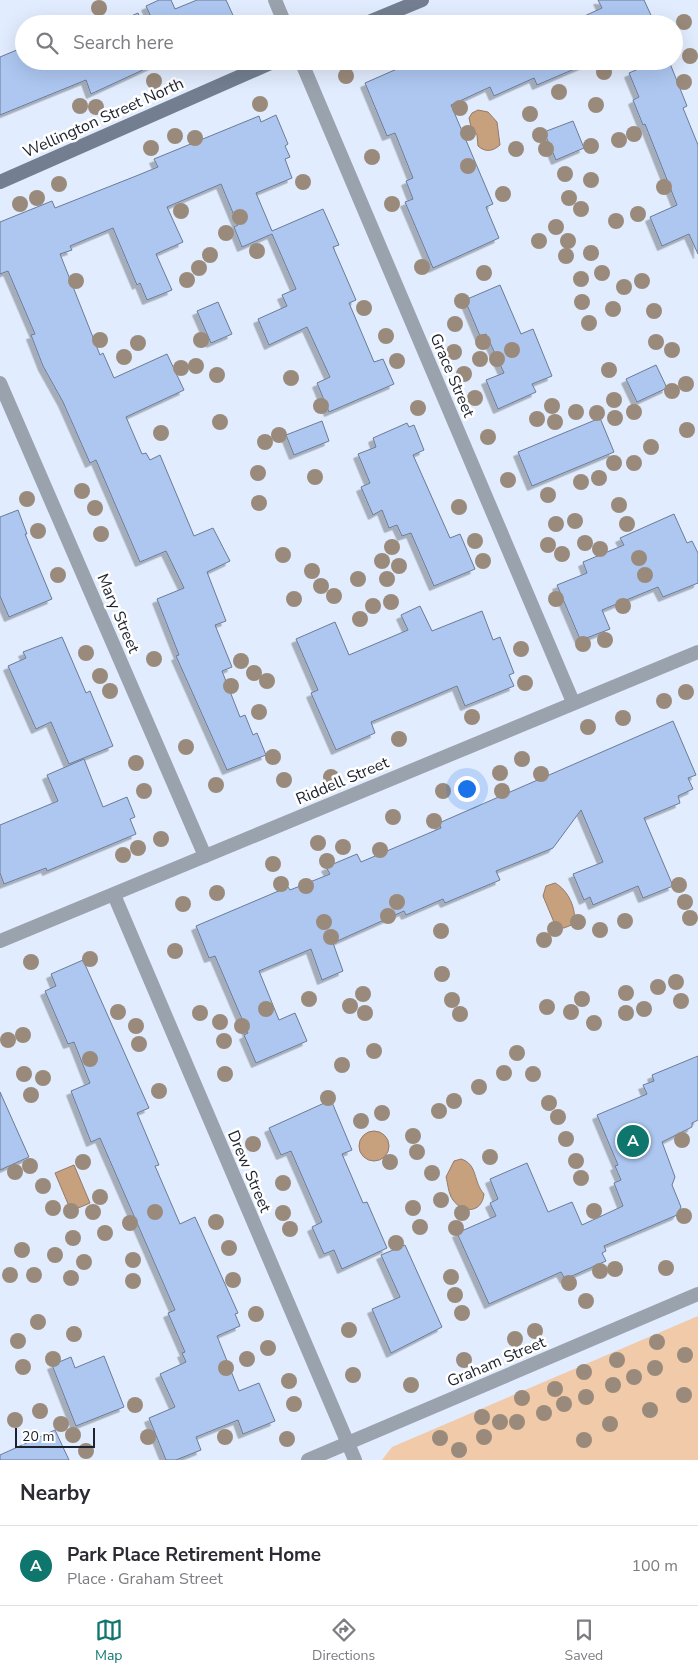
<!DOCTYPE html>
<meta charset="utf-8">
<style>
body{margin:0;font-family:"Nunito Sans",sans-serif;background:#f2f2f3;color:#2b2b33}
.scale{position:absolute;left:15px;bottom:12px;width:80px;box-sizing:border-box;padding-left:5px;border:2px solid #1d232e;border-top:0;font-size:14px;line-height:18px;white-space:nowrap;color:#1d232e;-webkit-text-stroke:4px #fff;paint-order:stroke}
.you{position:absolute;left:466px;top:788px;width:18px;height:18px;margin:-12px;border:4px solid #fff;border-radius:50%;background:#1a73e8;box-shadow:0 0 0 8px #1a73e833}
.badge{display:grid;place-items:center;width:32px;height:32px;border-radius:50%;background:#0f766e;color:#fff;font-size:16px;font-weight:700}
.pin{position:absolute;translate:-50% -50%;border:2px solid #fff;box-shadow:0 1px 5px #0006}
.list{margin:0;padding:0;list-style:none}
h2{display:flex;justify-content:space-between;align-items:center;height:65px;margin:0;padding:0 20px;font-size:21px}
h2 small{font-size:16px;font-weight:400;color:#7c7c81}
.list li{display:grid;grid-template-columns:32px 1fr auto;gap:15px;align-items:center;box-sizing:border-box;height:80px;padding:0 20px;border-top:1px solid #e1e1e2}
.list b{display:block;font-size:19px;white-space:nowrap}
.list p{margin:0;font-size:16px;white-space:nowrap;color:#7c7c81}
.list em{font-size:16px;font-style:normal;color:#7c7c81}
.icon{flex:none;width:28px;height:28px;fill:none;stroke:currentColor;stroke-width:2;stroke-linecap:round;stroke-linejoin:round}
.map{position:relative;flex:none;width:698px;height:1460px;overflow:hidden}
.search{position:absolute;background:#fff;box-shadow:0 5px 20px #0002;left:15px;right:15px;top:15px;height:55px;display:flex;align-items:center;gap:12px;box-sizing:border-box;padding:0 18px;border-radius:28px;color:#7c7c81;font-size:19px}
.sheet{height:145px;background:#fff}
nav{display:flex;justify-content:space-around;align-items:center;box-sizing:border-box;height:70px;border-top:1px solid #e1e1e2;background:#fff;font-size:14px;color:#7c7c81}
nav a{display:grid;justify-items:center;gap:2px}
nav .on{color:#0f766e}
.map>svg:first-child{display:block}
.green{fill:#f0caa9}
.water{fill:#c7a07e;stroke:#947a66}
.building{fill:#adc7f1;stroke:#6b7b95;filter:url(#shadow)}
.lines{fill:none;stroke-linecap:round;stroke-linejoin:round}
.minor{stroke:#9aa2ae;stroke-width:14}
.secondary{stroke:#737f91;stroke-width:14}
.tree{fill:#9a8a7b}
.labels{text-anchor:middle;stroke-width:5;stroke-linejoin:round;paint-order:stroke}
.street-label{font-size:16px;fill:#1d232e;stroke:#fff}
</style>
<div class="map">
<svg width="698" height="1460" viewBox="0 0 698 1460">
<defs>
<filter id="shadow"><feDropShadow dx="-4.5" dy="4.5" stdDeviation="0" flood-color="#0004"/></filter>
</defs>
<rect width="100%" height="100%" fill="#e1ecfe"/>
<!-- green -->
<polygon class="green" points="698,1316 698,1460 382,1460 392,1447"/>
<!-- water -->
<g class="water">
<path d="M478 110 488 112 497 122 500 145C493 151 486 153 478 146L477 135 471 127 469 118 472 113Z"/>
<path d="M555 883C568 890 577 909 574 924L564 928 556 927 543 896 546 886Z"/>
<circle cx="374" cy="1146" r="15"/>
<path d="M461 1159C478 1164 473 1182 484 1194 482 1213 463 1214 453 1200 448 1193 448 1184 446 1177L454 1161Z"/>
<polygon points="74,1165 90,1203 71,1211 55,1173"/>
</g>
<!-- building -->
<g class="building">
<polygon points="159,0 171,0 175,9 197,0 226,0 237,24 113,24 138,13 143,23 152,19 146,6"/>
<polygon points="598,0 644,0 655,24 567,24 602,8"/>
<polygon points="555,16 558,24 536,24"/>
<polygon points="24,47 24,61 160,62 91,94 86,80 0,115 0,57"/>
<polygon points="415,61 593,61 537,85 534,78 494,96 490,87 451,105 493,204 486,207 499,238 433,268 405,202 413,199 406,181 413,178 395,133 387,136 365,83"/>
<polygon points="657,61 669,61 687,106 683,108 698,145 698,254 689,234 662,246 650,217 677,205 645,124 643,125 633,100 639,97 629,73"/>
<polygon points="276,115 288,144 285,146 290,157 285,159 292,178 256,193 272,231 323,209 339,245 333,247 356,300 349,303 374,362 383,359 394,384 329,412 317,383 330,377 307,327 269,345 258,319 287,306 282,295 296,289 272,234 242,247 234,227 238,225 221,184 167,207 183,242 156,254 172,290 147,300 140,283 137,285 113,228 70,246 72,250 60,254 100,355 103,353 114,378 167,354 184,390 126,417 142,454 146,453 150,460 160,455 194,536 213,528 230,561 207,572 226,621 215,625 232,667 222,671 240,717 245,715 253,735 257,733 266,755 227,770 176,656 179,655 157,599 184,588 166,551 140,562 96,460 90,463 63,402 43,366 31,335 35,334 8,271 0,274 0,222 52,201 55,208 136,176 158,167 154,159 259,116 261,122"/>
<polygon points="573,121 584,148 556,160 544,132"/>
<polygon points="500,285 521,334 533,329 552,376 532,384 536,392 498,409 486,380 504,373 486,334 480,336 465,300"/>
<polygon points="218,302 232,334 211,343 197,311"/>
<polygon points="656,365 667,388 637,402 626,379"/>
<polygon points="600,418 614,452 532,486 518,452"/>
<polygon points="322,421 329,441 294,455 286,435"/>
<polygon points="407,423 409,427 414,425 424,450 413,455 450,538 460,534 475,569 434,586 411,533 402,536 397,525 389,528 382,510 373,515 361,487 370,483 358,454 376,447 373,438"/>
<polygon points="18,510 27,534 25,534 52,599 9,617 0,596 0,517"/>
<polygon points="674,514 687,543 692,541 698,553 698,583 663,597 658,587 602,610 610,629 584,639 584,637 580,639 557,585 587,573 583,562 624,545 620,538"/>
<polygon points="420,606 432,631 482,611 493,640 500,637 514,673 509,675 514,686 465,706 457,686 371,722 375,733 336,750 311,693 318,690 296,639 335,622 349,655 408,630 401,615"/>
<polygon points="62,637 86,693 90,691 113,746 69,764 51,722 36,729 8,666 26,658 23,652"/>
<polygon points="673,721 696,775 688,778 693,789 678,796 680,803 644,818 673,886 643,898 638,886 593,905 590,897 584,900 573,874 603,862 581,810 553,848 496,871 500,880 445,903 443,899 406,915 404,911 333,943 343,971 322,980 311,949 259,971 279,1020 295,1013 307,1041 256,1063 244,1035 248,1033 215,956 209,958 196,926 288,887 290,890 330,874 326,867 357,854 361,862 441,828 439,823"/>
<polygon points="84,759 103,807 127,797 135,817 130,819 136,834 47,871 46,868 4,884 0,873 0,825 58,801 47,775"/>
<polygon points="83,960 149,1108 137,1113 159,1165 155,1166 180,1224 195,1217 238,1313 235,1314 240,1326 217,1336 239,1391 259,1383 275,1421 243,1434 238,1420 196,1437 201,1450 176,1460 166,1460 149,1418 175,1407 160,1374 186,1362 182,1353 185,1352 168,1313 175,1310 100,1138 91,1142 71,1091 90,1083 74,1042 68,1044 45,991 56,986 51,974"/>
<polygon points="698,1056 698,1120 692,1123 692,1127 662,1142 675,1177 672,1185 681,1207 677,1215 604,1246 606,1251 602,1253 606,1261 565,1279 561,1272 489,1304 457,1233 496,1216 490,1203 498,1199 490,1179 527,1163 548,1212 572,1202 582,1225 623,1206 614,1183 621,1180 615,1166 618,1165 597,1115 647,1094 643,1085 654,1081 652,1075"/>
<polygon points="0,1092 29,1157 0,1170"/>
<polygon points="331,1100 352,1150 342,1154 363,1203 367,1202 387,1248 342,1269 334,1250 324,1254 312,1227 322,1222 291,1151 281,1155 269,1128"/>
<polygon points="405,1245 442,1327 391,1353 372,1309 400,1297 381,1255"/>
<polygon points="104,1356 124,1407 76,1426 52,1365 71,1357 75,1368"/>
<polygon points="55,1430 69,1460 0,1460 0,1455"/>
</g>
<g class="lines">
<!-- minor -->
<g class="minor">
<polyline points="275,0 285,24"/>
<polyline points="301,61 573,702"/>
<polyline points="0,383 205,856"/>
<polyline points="114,895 355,1460"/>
<polyline points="0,941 698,652"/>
<polyline points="308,1460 698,1294"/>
</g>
<!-- secondary -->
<g class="secondary">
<polyline points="364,24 422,0"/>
<polyline points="0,182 275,61"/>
</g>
</g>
<!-- trees -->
<g class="tree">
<circle cx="99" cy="8" r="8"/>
<circle cx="684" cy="22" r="8"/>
<circle cx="690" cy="56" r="8"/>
<circle cx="604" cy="72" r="8"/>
<circle cx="346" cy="76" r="8"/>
<circle cx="154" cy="81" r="8"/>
<circle cx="684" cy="82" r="8"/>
<circle cx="559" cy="92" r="8"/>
<circle cx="260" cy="104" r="8"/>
<circle cx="596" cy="105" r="8"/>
<circle cx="80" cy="106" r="8"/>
<circle cx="96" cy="107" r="8"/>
<circle cx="460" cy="108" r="8"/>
<circle cx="530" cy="114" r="8"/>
<circle cx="468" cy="133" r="8"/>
<circle cx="634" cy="134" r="8"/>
<circle cx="540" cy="135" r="8"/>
<circle cx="175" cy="136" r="8"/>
<circle cx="195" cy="138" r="8"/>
<circle cx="619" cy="140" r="8"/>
<circle cx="591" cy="146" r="8"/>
<circle cx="151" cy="148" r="8"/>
<circle cx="516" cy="149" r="8"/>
<circle cx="546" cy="149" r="8"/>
<circle cx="372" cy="157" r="8"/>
<circle cx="468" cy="166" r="8"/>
<circle cx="565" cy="174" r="8"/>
<circle cx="591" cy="180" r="8"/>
<circle cx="303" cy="182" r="8"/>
<circle cx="59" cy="184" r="8"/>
<circle cx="664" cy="187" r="8"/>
<circle cx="503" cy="194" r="8"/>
<circle cx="37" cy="198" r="8"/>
<circle cx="569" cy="198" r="8"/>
<circle cx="20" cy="204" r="8"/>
<circle cx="392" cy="204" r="8"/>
<circle cx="581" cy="209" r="8"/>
<circle cx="181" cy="211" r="8"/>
<circle cx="638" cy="214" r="8"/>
<circle cx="240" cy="217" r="8"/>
<circle cx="616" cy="221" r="8"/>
<circle cx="556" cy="227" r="8"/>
<circle cx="226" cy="233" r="8"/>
<circle cx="539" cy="241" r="8"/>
<circle cx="568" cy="241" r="8"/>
<circle cx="257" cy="251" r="8"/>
<circle cx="591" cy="253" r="8"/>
<circle cx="210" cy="255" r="8"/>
<circle cx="566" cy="256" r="8"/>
<circle cx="422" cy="267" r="8"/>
<circle cx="199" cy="268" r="8"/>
<circle cx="484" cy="273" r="8"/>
<circle cx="602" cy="273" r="8"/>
<circle cx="581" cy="279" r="8"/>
<circle cx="187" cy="280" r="8"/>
<circle cx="76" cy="281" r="8"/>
<circle cx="642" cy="281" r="8"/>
<circle cx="624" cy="287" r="8"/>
<circle cx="462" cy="301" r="8"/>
<circle cx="582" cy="302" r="8"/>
<circle cx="364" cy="308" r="8"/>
<circle cx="613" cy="309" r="8"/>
<circle cx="654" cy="311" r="8"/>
<circle cx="589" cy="323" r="8"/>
<circle cx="455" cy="324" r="8"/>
<circle cx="386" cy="336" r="8"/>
<circle cx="100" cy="340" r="8"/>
<circle cx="201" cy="340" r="8"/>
<circle cx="483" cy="342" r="8"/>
<circle cx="656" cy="342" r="8"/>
<circle cx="138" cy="343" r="8"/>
<circle cx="512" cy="350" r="8"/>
<circle cx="672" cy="350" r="8"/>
<circle cx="454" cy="352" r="8"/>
<circle cx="124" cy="357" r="8"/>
<circle cx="480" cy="359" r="8"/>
<circle cx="497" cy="359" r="8"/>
<circle cx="397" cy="361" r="8"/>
<circle cx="196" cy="366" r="8"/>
<circle cx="181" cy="368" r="8"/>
<circle cx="609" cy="370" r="8"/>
<circle cx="464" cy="374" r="8"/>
<circle cx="217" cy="375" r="8"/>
<circle cx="291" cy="378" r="8"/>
<circle cx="686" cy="384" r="8"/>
<circle cx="672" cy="391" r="8"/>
<circle cx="475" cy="398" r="8"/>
<circle cx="614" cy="400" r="8"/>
<circle cx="321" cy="406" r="8"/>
<circle cx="552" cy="406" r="8"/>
<circle cx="418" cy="408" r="8"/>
<circle cx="576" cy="412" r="8"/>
<circle cx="634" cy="412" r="8"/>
<circle cx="597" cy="413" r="8"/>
<circle cx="615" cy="418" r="8"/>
<circle cx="537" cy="419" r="8"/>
<circle cx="220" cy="422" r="8"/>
<circle cx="555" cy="422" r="8"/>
<circle cx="687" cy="430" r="8"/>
<circle cx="161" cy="433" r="8"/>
<circle cx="279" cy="435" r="8"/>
<circle cx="488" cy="437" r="8"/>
<circle cx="265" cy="442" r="8"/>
<circle cx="651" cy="447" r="8"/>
<circle cx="614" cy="463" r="8"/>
<circle cx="634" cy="463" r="8"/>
<circle cx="258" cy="473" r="8"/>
<circle cx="315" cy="477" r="8"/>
<circle cx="599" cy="478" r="8"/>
<circle cx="508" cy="480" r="8"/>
<circle cx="581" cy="482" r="8"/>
<circle cx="82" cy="491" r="8"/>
<circle cx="548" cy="495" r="8"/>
<circle cx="27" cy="499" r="8"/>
<circle cx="259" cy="503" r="8"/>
<circle cx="619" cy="505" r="8"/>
<circle cx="459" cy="507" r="8"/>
<circle cx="95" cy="508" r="8"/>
<circle cx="575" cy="521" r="8"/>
<circle cx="556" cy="524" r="8"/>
<circle cx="627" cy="524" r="8"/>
<circle cx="38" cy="531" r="8"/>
<circle cx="101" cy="534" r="8"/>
<circle cx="475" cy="541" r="8"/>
<circle cx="585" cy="543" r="8"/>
<circle cx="548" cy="545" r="8"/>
<circle cx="392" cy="547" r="8"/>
<circle cx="600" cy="549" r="8"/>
<circle cx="562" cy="554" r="8"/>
<circle cx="283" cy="555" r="8"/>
<circle cx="639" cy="558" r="8"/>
<circle cx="382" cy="561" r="8"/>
<circle cx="483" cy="561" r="8"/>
<circle cx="399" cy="566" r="8"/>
<circle cx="312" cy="571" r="8"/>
<circle cx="58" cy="575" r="8"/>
<circle cx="645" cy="575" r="8"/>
<circle cx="358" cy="579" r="8"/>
<circle cx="387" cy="579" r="8"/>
<circle cx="321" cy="586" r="8"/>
<circle cx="334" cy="596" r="8"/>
<circle cx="294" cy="599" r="8"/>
<circle cx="556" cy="599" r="8"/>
<circle cx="391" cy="602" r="8"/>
<circle cx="373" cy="606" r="8"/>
<circle cx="623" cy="606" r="8"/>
<circle cx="360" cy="619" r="8"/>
<circle cx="605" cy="640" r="8"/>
<circle cx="583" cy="644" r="8"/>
<circle cx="521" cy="649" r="8"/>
<circle cx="86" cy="653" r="8"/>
<circle cx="154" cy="659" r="8"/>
<circle cx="241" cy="661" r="8"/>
<circle cx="254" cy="673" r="8"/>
<circle cx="100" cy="676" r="8"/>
<circle cx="267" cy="681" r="8"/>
<circle cx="525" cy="683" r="8"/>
<circle cx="231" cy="686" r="8"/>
<circle cx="110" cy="691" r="8"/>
<circle cx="686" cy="692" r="8"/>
<circle cx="664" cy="701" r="8"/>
<circle cx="259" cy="712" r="8"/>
<circle cx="472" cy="717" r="8"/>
<circle cx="623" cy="718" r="8"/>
<circle cx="588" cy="727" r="8"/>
<circle cx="399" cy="739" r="8"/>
<circle cx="186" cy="747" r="8"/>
<circle cx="273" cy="757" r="8"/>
<circle cx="522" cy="759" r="8"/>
<circle cx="136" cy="763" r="8"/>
<circle cx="500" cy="773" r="8"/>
<circle cx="541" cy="774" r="8"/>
<circle cx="331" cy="777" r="8"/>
<circle cx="284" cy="780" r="8"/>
<circle cx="216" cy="785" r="8"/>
<circle cx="144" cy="791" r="8"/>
<circle cx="443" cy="791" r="8"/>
<circle cx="502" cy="791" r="8"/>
<circle cx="393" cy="817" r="8"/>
<circle cx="434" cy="821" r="8"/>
<circle cx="161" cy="839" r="8"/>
<circle cx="318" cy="843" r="8"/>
<circle cx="343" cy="847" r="8"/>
<circle cx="138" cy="848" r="8"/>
<circle cx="380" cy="850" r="8"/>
<circle cx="123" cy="855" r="8"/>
<circle cx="327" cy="861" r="8"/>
<circle cx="273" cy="864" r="8"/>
<circle cx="281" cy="884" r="8"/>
<circle cx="679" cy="885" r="8"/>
<circle cx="306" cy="886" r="8"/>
<circle cx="217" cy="893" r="8"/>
<circle cx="397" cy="902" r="8"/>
<circle cx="685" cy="902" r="8"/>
<circle cx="183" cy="904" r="8"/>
<circle cx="388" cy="916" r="8"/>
<circle cx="690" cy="918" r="8"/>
<circle cx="625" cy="921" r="8"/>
<circle cx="324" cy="922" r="8"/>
<circle cx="578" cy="922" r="8"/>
<circle cx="555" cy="929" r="8"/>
<circle cx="600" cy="930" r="8"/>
<circle cx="441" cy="931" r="8"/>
<circle cx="331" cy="937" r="8"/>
<circle cx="544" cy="940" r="8"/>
<circle cx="175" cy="951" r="8"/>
<circle cx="90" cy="959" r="8"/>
<circle cx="31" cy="962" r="8"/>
<circle cx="442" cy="974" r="8"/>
<circle cx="676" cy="982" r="8"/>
<circle cx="658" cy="987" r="8"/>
<circle cx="626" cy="993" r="8"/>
<circle cx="363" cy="994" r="8"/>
<circle cx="309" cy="999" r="8"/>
<circle cx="582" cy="999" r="8"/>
<circle cx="452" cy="1000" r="8"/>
<circle cx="681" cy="1001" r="8"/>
<circle cx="350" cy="1006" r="8"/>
<circle cx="547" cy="1007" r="8"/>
<circle cx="266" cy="1009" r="8"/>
<circle cx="644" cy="1009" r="8"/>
<circle cx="118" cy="1012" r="8"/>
<circle cx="571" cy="1012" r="8"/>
<circle cx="200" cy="1013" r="8"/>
<circle cx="365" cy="1013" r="8"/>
<circle cx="626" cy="1013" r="8"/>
<circle cx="460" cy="1014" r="8"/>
<circle cx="220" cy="1022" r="8"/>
<circle cx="594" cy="1023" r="8"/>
<circle cx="136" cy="1026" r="8"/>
<circle cx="242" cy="1026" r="8"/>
<circle cx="23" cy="1035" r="8"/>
<circle cx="8" cy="1040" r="8"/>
<circle cx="224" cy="1041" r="8"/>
<circle cx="139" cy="1044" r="8"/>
<circle cx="374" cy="1051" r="8"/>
<circle cx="517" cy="1053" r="8"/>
<circle cx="90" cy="1059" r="8"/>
<circle cx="342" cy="1065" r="8"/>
<circle cx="504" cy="1073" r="8"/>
<circle cx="24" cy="1074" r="8"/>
<circle cx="225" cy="1074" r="8"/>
<circle cx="533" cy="1074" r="8"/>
<circle cx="43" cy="1078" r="8"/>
<circle cx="479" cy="1087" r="8"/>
<circle cx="159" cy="1091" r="8"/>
<circle cx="31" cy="1095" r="8"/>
<circle cx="328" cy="1098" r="8"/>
<circle cx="454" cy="1101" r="8"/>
<circle cx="549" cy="1103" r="8"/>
<circle cx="439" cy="1111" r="8"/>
<circle cx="382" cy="1113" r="8"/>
<circle cx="558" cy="1117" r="8"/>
<circle cx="361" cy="1121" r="8"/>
<circle cx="413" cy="1136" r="8"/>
<circle cx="566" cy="1139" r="8"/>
<circle cx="682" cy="1140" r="8"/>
<circle cx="253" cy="1144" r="8"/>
<circle cx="417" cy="1152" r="8"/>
<circle cx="490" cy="1157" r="8"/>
<circle cx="576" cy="1161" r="8"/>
<circle cx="83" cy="1162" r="8"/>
<circle cx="390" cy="1162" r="8"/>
<circle cx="30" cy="1166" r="8"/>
<circle cx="15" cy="1172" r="8"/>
<circle cx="432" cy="1173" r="8"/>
<circle cx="581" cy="1178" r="8"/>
<circle cx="283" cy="1183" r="8"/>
<circle cx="43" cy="1186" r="8"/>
<circle cx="100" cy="1197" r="8"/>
<circle cx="441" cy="1200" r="8"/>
<circle cx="53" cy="1208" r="8"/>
<circle cx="413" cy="1208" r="8"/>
<circle cx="71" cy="1211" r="8"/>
<circle cx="594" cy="1211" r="8"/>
<circle cx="93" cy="1212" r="8"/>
<circle cx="155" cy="1212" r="8"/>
<circle cx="283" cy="1213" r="8"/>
<circle cx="462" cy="1213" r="8"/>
<circle cx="684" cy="1216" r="8"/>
<circle cx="216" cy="1222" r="8"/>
<circle cx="130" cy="1223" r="8"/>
<circle cx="420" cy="1227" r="8"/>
<circle cx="456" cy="1228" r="8"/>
<circle cx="290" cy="1229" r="8"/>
<circle cx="105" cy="1233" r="8"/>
<circle cx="73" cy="1238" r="8"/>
<circle cx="396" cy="1243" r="8"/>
<circle cx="229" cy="1248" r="8"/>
<circle cx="22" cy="1250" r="8"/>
<circle cx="55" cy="1255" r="8"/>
<circle cx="133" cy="1260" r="8"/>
<circle cx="84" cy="1262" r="8"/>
<circle cx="666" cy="1268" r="8"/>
<circle cx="615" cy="1269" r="8"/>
<circle cx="600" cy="1271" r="8"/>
<circle cx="10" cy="1275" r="8"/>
<circle cx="34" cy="1275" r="8"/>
<circle cx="451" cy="1277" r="8"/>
<circle cx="71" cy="1278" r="8"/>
<circle cx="233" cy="1280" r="8"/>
<circle cx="133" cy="1281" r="8"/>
<circle cx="569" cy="1283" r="8"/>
<circle cx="455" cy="1295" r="8"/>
<circle cx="586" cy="1301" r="8"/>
<circle cx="462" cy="1313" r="8"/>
<circle cx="256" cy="1314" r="8"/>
<circle cx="38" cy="1322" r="8"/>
<circle cx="349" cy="1330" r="8"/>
<circle cx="535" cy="1331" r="8"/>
<circle cx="74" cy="1334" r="8"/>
<circle cx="515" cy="1339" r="8"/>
<circle cx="18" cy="1341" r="8"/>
<circle cx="657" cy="1342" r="8"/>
<circle cx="268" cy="1348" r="8"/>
<circle cx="685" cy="1355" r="8"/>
<circle cx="53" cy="1359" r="8"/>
<circle cx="247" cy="1359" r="8"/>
<circle cx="464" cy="1360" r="8"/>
<circle cx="617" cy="1360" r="8"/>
<circle cx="23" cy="1367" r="8"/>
<circle cx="226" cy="1368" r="8"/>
<circle cx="655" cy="1368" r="8"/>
<circle cx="584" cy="1372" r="8"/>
<circle cx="353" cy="1375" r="8"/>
<circle cx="634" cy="1377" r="8"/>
<circle cx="289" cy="1381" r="8"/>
<circle cx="411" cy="1385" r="8"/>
<circle cx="613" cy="1385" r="8"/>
<circle cx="555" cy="1389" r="8"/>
<circle cx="684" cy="1395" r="8"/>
<circle cx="586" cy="1397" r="8"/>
<circle cx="522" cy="1398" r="8"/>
<circle cx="294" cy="1404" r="8"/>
<circle cx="564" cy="1404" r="8"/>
<circle cx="135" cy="1405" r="8"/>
<circle cx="650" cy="1410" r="8"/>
<circle cx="40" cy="1411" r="8"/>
<circle cx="544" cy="1413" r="8"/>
<circle cx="482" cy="1417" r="8"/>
<circle cx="15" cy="1420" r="8"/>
<circle cx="500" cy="1422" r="8"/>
<circle cx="517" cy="1422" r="8"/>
<circle cx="61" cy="1424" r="8"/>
<circle cx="610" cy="1424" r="8"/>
<circle cx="73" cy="1435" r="8"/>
<circle cx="148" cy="1437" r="8"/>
<circle cx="225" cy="1437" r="8"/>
<circle cx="484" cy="1437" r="8"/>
<circle cx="440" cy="1438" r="8"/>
<circle cx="287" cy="1439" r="8"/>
<circle cx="584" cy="1440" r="8"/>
<circle cx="459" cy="1450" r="8"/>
<circle cx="86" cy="1451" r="8"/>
</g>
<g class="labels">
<!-- street labels -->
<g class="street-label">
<text transform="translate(103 117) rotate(-24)" y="6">Wellington Street North</text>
<text transform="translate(453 375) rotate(67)" y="6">Grace Street</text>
<text transform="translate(119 613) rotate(67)" y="6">Mary Street</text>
<text transform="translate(342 780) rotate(-23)" y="6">Riddell Street</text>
<text transform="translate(250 1171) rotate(67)" y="6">Drew Street</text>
<text transform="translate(496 1361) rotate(-23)" y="6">Graham Street</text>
</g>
</g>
</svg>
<div class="scale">20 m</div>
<div class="you"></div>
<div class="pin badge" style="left:633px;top:1141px">A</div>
<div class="search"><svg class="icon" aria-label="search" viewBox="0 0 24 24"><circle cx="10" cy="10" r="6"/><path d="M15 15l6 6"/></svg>Search here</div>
</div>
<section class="sheet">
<h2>Nearby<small></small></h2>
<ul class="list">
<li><span class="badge">A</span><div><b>Park Place Retirement Home</b><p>Place · Graham Street</p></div><em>100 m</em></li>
</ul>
</section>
<nav>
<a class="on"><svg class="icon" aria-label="map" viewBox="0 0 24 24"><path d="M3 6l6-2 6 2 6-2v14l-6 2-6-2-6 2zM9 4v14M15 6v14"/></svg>Map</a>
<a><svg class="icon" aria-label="directions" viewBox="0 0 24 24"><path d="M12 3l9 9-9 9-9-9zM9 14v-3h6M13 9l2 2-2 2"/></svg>Directions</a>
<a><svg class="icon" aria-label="saved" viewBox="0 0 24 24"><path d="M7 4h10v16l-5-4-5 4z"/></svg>Saved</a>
</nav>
